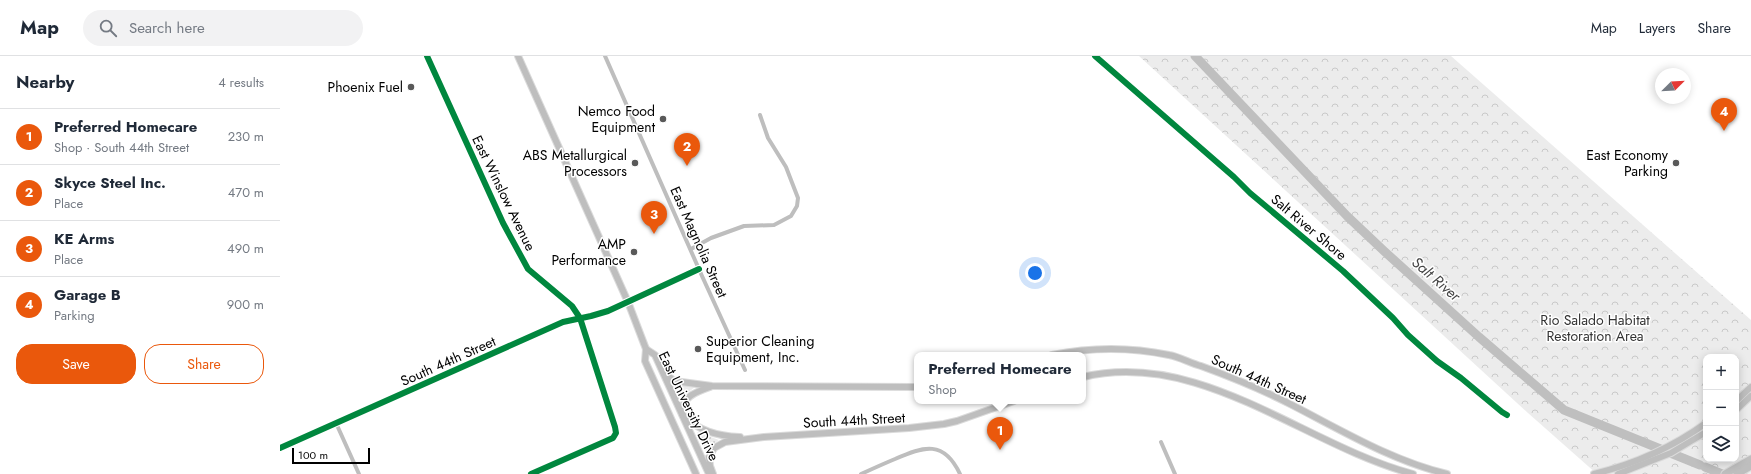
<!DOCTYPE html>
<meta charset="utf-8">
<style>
body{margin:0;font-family:Jost,sans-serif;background:#f2f2f3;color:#1f2937}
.controls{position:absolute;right:12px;bottom:12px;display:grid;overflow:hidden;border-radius:8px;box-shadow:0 2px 10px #0003}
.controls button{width:36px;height:36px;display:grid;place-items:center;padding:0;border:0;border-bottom:1px solid #e0e1e3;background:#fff;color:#1f2937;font:20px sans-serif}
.compass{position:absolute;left:1375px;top:12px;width:36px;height:36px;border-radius:50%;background:#fff;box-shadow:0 2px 10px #0003;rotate:66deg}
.scale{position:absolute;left:12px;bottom:10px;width:78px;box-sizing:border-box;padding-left:4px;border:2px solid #000;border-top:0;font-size:11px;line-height:14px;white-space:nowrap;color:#000;-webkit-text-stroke:3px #fff;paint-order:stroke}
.you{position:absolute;left:755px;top:217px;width:14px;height:14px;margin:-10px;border:3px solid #fff;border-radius:50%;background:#1a73e8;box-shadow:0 0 0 6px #1a73e833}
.badge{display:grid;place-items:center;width:26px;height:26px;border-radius:50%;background:#ea580c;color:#fff;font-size:13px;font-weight:700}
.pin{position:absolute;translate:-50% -33px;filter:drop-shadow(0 1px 2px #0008)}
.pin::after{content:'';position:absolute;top:21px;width:14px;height:12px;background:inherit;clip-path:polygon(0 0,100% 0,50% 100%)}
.popup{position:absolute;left:634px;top:296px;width:172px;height:52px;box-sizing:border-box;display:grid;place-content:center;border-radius:8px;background:#fff;filter:drop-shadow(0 1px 3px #0005);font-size:13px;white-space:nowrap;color:#747a83}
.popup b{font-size:15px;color:#1f2937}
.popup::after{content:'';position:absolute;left:50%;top:100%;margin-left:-8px;border:8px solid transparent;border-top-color:#fff}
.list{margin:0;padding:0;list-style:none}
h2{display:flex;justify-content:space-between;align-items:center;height:52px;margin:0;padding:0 16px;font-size:17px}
h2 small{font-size:13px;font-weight:400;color:#747a83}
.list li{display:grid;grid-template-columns:26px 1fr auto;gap:12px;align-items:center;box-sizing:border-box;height:56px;padding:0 16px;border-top:1px solid #e0e1e3}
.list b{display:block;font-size:15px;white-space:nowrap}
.list p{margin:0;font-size:13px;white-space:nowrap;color:#747a83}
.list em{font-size:13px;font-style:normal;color:#747a83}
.actions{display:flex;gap:8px;padding:12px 16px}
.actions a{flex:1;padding:9px 0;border:1px solid #ea580c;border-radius:16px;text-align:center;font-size:14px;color:#ea580c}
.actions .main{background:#ea580c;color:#fff}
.icon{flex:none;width:22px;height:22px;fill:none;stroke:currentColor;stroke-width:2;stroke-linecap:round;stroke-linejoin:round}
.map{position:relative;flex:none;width:1471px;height:418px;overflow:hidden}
header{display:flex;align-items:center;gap:24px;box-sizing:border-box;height:56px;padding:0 20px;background:#fff;border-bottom:1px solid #e0e1e3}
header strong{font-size:19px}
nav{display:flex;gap:22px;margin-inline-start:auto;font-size:14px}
.search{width:280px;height:36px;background:#f2f2f3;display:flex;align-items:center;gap:10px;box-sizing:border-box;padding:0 14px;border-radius:22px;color:#747a83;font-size:15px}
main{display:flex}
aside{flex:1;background:#fff}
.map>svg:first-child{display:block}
.grass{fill:url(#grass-dots)}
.park{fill:url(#park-crowns);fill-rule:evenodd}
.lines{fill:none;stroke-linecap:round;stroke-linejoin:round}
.river{stroke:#bfbfbf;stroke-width:9}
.primary-casing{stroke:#dbdbdb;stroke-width:8}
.highway-casing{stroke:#dbdbdb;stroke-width:9}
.street{stroke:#bebebe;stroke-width:4}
.primary{stroke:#bebebe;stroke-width:6}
.highway{stroke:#bebebe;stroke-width:7}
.cycleway-casing{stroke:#fff;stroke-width:8}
.cycleway{stroke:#00873e;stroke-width:6}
.poi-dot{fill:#595959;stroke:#fff;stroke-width:1.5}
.labels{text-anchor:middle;stroke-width:3;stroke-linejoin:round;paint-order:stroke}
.poi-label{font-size:14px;fill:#000;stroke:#fff;text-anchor:end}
.street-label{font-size:14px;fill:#000;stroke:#fff}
.park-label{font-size:14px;fill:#333;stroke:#fff}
.water-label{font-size:15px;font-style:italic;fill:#444;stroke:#fff}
</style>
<header>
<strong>Map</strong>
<div class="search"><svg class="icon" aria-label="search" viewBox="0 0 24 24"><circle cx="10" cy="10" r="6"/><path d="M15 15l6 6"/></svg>Search here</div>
<nav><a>Map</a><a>Layers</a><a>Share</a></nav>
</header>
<main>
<aside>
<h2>Nearby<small>4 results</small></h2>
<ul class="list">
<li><span class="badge">1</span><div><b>Preferred Homecare</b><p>Shop · South 44th Street</p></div><em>230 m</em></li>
<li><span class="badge">2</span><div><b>Skyce Steel Inc.</b><p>Place</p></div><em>470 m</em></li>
<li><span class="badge">3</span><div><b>KE Arms</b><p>Place</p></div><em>490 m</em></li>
<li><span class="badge">4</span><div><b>Garage B</b><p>Parking</p></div><em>900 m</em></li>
</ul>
<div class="actions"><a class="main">Save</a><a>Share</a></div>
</aside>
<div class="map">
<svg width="1471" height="418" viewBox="0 0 1471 418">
<defs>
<pattern id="grass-dots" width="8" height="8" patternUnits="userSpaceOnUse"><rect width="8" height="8" fill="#ececec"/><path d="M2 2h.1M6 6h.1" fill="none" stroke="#c9c9c9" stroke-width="1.8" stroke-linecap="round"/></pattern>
<pattern id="park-crowns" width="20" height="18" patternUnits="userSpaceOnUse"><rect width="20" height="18" fill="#ececec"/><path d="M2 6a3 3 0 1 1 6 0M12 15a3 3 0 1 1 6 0" fill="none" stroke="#c9c9c9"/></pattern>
</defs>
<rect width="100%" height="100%" fill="#fff"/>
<!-- grass -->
<g class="grass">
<polygon points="396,329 413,330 415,331 402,341"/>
<polygon points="417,376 439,384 433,388 427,397"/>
</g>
<!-- park -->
<path class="park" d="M859 0H1171L1471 264V418H1317L1248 357ZM1426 301H1456V403H1426Z"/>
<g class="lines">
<!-- river -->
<g class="river">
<polyline points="915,0 1067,160 1104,195 1199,281 1284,354 1420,409"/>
<polyline points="1425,411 1442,418"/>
</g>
<defs>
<g id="primary">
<polyline points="238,0 348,246 366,293 375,299 429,418"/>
<polyline points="366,293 365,305 416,418"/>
<path d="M772 299C811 291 851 291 889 299 900 301 910 307 921 310 951 321 981 333 1010 348 1061 374 1110 404 1167 418"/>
<polyline points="386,318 394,325 432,330 637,331"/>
<path d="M803 321C921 293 1024 389 1133 418"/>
<path d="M430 331C416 336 401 341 402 358 418 375 437 380 460 381"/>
<polyline points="1456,345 1471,331"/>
<polyline points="1456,354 1471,340"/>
<polyline points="433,418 430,410 429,401 434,392 445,386 484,381 629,372 664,368 677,365 734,345"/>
<path d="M1314 418C1354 408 1393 391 1426 367"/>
<polyline points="1338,418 1391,397 1426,376"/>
</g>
<g id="highway">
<polyline points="1445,418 1471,403"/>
<polyline points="1457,418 1471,410"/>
</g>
</defs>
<!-- primary casing -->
<use href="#primary" class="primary-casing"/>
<!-- highway casing -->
<use href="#highway" class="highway-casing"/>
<!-- street -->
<g class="street">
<polyline points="147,0 223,167 248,213 292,250 300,262 335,371 336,377 333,382 251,418"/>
<polyline points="325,0 422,220 465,314"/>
<polyline points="411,193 431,182 464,170 494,169 511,160 517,150 518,142 511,124 506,111 488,82 480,59"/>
<polyline points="56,367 79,418"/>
<polyline points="881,386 895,418"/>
<polyline points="0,392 283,266 311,260 328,255 419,213"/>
<path d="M581 418C592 413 603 408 615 403 644 390 664 384 680 418"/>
</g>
<!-- primary -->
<use href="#primary" class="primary"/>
<!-- highway -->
<use href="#highway" class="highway"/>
<defs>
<g id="cycleway">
<polyline points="147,0 223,167 248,213 292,250 300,262 335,371 336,377 333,382 251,418"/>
<polyline points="815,0 954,121 970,137 1063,215 1113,262 1128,279 1157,305 1181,322 1222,356 1227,359"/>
<polyline points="0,392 283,266 311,260 328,255 419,213"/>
</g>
</defs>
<!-- cycleway casing -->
<use href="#cycleway" class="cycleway-casing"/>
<!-- cycleway -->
<use href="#cycleway" class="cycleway"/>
</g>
<!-- markers -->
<g class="poi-dot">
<circle cx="131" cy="31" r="4"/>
<circle cx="383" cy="63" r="4"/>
<circle cx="355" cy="107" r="4"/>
<circle cx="1396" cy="107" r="4"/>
<circle cx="354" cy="196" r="4"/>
<circle cx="418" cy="293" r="4"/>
</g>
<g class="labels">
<!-- poi labels -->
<g class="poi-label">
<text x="123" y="36">Phoenix Fuel</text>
<text x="375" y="60">Nemco Food<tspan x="375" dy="16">Equipment</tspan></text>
<text x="347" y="104">ABS Metallurgical<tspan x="347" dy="16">Processors</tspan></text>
<text x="1388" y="104">East Economy<tspan x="1388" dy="16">Parking</tspan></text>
<text x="346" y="193">AMP<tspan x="346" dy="16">Performance</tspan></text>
<text x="426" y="290" text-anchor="start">Superior Cleaning<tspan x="426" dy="16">Equipment, Inc.</tspan></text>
</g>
<!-- street labels -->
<g class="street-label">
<text transform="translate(224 137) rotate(64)" y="5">East Winslow Avenue</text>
<text transform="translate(1029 171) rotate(40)" y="5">Salt River Shore</text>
<text transform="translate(419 186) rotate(66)" y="5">East Magnolia Street</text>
<text transform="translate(168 305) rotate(-24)" y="5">South 44th Street</text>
<text transform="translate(979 323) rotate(24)" y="5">South 44th Street</text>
<text transform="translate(409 350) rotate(64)" y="5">East University Drive</text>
<text transform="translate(574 364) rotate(-3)" y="5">South 44th Street</text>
</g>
<!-- park labels -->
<g class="park-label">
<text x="1315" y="269">Rio Salado Habitat<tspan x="1315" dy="16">Restoration Area</tspan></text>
</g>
<!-- water labels -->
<g class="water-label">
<text transform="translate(1156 223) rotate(41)" y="5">Salt River</text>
</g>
</g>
</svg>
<div class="controls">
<button>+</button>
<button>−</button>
<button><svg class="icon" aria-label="layers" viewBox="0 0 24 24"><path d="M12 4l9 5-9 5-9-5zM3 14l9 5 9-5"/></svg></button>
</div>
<svg class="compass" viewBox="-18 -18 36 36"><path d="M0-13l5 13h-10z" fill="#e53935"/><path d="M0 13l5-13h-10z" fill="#747a83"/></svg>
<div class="scale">100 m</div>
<div class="you"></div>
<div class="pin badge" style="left:720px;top:394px">1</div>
<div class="popup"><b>Preferred Homecare</b>Shop</div>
<div class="pin badge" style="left:407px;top:110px">2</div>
<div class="pin badge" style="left:374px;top:178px">3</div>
<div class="pin badge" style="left:1444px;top:75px">4</div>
</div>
</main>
